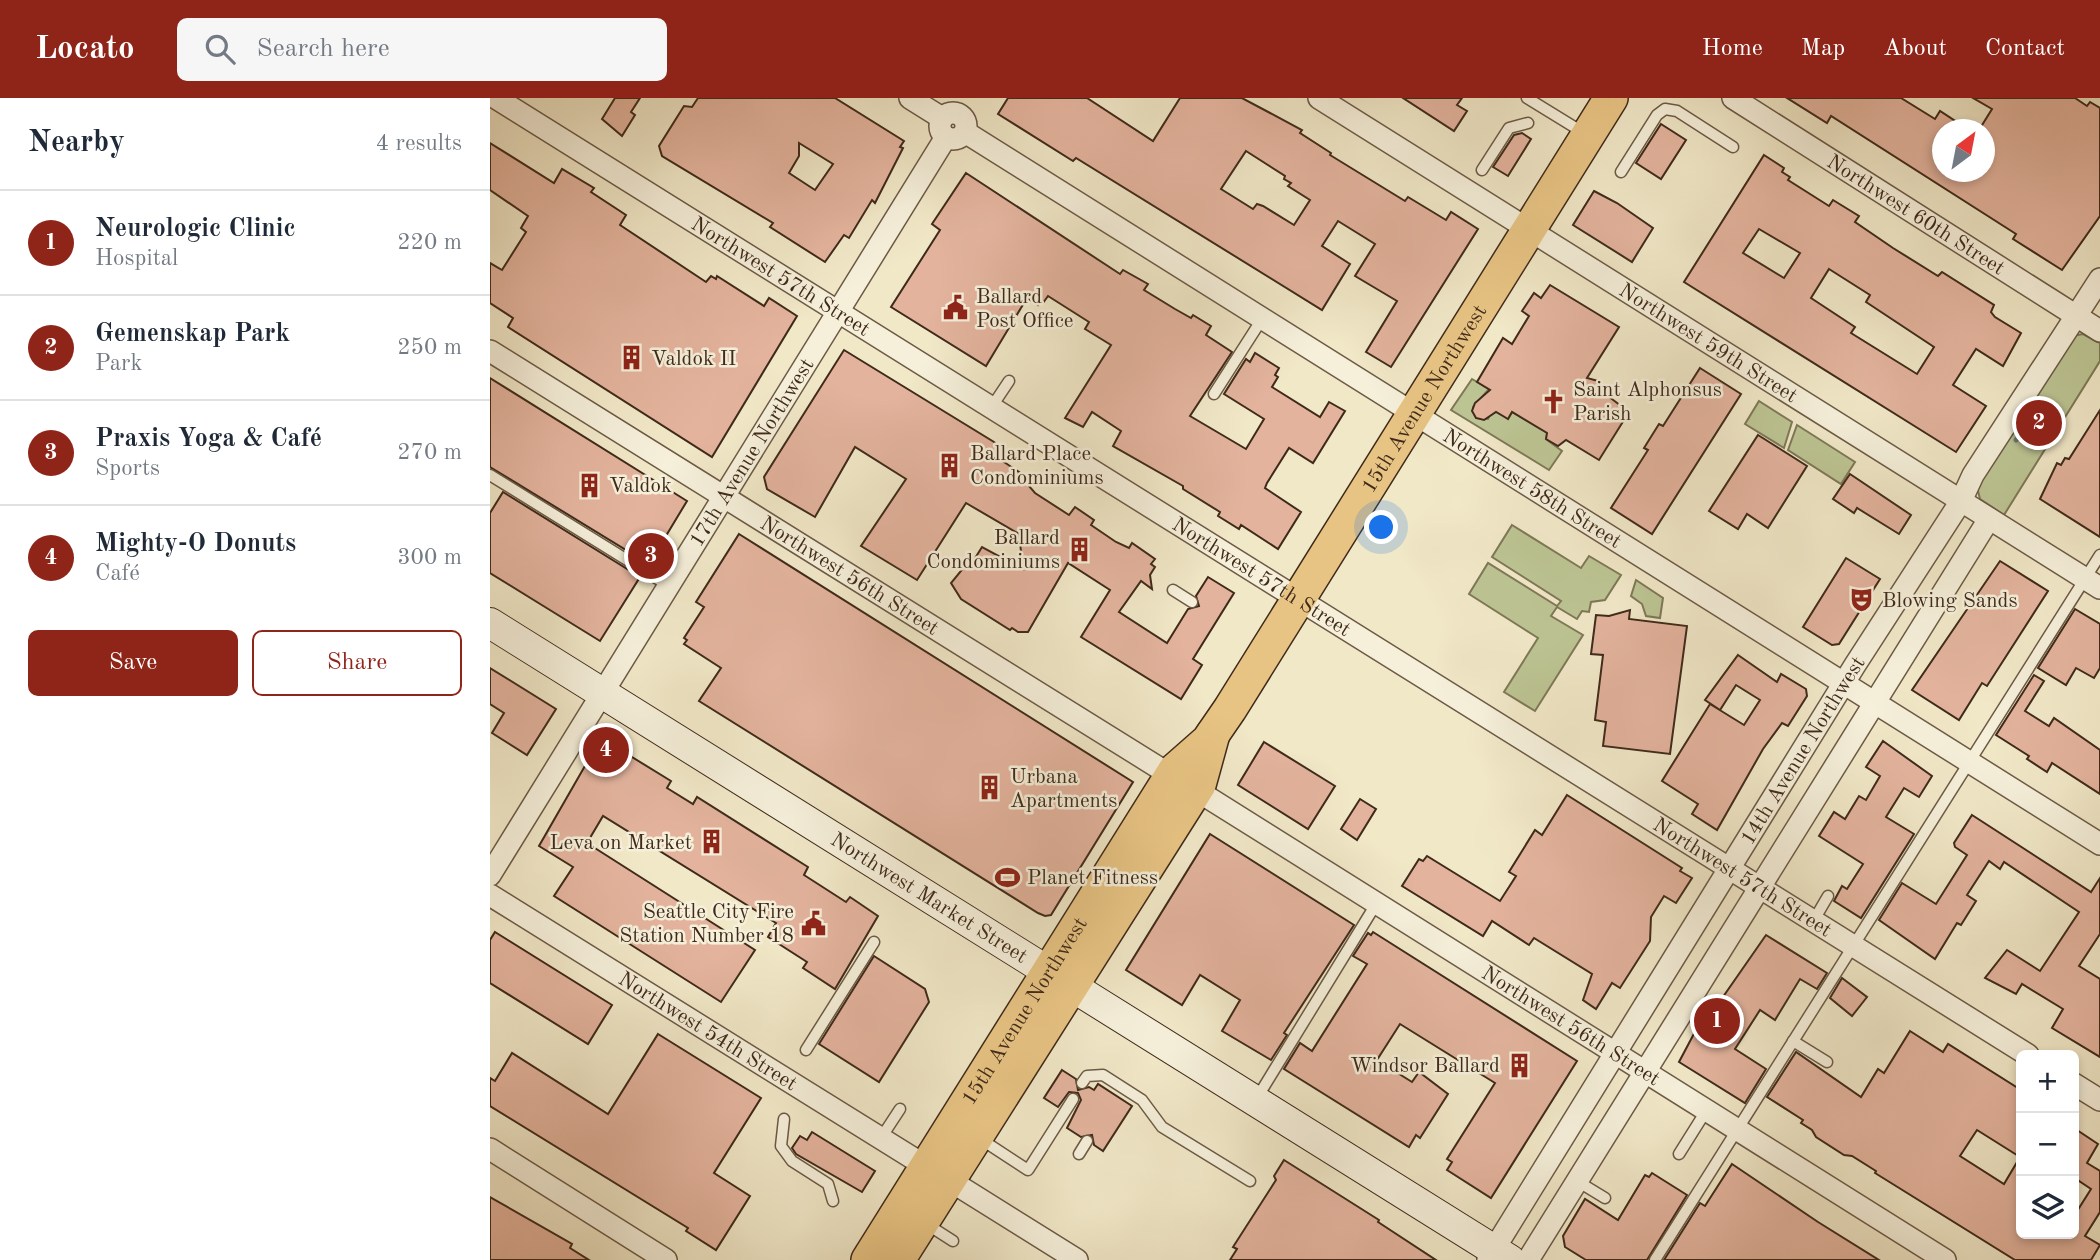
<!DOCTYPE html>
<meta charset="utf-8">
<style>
body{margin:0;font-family:"Old Standard TT",serif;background:#f6f6f7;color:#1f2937}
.controls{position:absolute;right:21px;bottom:21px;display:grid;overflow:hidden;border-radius:10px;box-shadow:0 4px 10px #0003}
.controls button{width:63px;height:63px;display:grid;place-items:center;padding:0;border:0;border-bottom:2px solid #e0e1e3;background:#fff;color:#1f2937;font:35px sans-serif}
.compass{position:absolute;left:1442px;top:21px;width:63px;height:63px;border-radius:50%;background:#fff;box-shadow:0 4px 10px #0003;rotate:32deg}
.you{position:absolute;left:892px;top:430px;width:24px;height:24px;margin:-18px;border:5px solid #fff;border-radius:50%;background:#1a73e8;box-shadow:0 0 0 10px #1a73e833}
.badge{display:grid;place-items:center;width:46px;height:46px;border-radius:50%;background:#8f2418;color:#fff;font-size:23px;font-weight:700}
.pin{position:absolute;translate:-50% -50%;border:4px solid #fff;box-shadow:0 2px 7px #0006}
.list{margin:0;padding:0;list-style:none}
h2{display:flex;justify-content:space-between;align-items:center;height:91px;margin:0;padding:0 28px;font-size:30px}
h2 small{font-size:23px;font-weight:400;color:#747a83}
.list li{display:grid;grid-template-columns:46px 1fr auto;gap:21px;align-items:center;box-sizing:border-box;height:105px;padding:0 28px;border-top:2px solid #e0e1e3}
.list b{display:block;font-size:26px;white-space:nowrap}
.list p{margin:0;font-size:23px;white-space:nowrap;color:#747a83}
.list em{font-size:23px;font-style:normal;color:#747a83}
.actions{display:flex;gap:14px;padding:21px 28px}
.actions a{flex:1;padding:16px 0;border:2px solid #8f2418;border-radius:10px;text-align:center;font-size:24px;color:#8f2418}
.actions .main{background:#8f2418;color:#fff}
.icon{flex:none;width:38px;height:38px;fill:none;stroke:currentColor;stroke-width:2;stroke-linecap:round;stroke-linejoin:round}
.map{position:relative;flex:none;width:1610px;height:1162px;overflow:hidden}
header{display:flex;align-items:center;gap:42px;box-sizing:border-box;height:98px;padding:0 35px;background:#8f2418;color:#fff}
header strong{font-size:33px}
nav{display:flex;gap:38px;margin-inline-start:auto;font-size:24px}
.search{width:490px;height:63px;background:#f6f6f7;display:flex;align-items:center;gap:18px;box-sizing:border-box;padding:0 24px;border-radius:10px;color:#747a83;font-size:26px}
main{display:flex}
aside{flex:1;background:#fff}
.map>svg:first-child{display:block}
.green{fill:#bdc594;stroke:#7e7857;stroke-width:2}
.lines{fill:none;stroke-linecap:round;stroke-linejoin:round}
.stream{stroke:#76837a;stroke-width:5}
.building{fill:#e3b39d;stroke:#3f2a1a;stroke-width:2;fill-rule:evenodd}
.service-casing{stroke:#6c5a46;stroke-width:13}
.minor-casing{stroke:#6c5a46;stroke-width:24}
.secondary-casing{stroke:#3f2a1a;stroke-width:32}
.primary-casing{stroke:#3f2a1a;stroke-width:36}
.service{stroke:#f6f0db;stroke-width:10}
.minor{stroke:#f6f0db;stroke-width:21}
.secondary{stroke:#f6f0db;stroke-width:30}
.primary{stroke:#e8c484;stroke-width:33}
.labels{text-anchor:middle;stroke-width:5;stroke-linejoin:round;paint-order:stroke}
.street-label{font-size:21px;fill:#3f2a1a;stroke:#f6f0db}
.poi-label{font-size:21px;fill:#3f2a1a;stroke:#f6f0db;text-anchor:start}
</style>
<header>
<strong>Locato</strong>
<div class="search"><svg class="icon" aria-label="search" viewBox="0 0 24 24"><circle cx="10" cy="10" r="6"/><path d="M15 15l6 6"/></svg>Search here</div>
<nav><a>Home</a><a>Map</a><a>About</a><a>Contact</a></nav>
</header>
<main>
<aside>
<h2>Nearby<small>4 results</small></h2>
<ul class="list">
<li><span class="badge">1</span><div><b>Neurologic Clinic</b><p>Hospital</p></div><em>220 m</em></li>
<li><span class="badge">2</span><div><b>Gemenskap Park</b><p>Park</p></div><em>250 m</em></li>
<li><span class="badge">3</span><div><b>Praxis Yoga &amp; Café</b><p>Sports</p></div><em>270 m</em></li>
<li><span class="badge">4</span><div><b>Mighty-O Donuts</b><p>Café</p></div><em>300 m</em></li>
</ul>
<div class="actions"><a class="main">Save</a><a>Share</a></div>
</aside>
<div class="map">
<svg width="1610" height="1162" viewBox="0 0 1610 1162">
<rect width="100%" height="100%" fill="#f1e8c8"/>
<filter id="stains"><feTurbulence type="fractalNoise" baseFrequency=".00286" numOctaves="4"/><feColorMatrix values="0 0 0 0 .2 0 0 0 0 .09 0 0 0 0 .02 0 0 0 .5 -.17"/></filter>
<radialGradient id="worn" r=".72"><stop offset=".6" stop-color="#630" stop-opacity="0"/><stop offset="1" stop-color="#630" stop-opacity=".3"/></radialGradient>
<!-- green -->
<g class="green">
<polygon points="1593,236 1610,245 1610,263 1514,417 1490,401 1487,389 1582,238"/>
<polygon points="982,281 999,291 983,309 986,320 998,321 1003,310 1018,321 1022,314 1051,331 1058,332 1056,341 1072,353 1059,372 961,312"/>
<polygon points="1269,303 1302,324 1294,350 1255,326"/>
<polygon points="1307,327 1365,364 1351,386 1298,352"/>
<polygon points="1022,427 1091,470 1099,458 1131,477 1115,502 1101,504 1099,514 1092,513 1087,521 1067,509 1061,518 1093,537 1045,613 1014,594 1048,540 979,496 998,465 1067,508 1071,503 1002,459"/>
<polygon points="1146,482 1173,500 1170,520 1156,518 1152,506 1141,498"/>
</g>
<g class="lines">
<!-- stream -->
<g class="stream">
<polyline points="1542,317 1543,316"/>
<polyline points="1526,342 1527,341"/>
</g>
</g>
<!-- building -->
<g class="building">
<polygon points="125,0 150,0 141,14 145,17 132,38 112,21"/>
<path d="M208 0H345L414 43 410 49 413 50 385 105 382 102 359 140 354 137 335 164 280 129 283 125 172 58 169 48 194 8 202 9ZM309 45 343 66 325 92 299 75 309 58Z"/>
<path d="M518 0H597L663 43 690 0H752L812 32 810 35 841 55 840 57 915 103 918 99 956 122 961 114 988 131 901 269 876 254 907 203 865 178 885 146 848 123 832 148 860 166 832 212 586 60 583 63 508 16ZM756 53 795 78 794 81 801 85 798 88 820 102 804 127 773 108 767 106 763 111 731 91Z"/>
<polygon points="913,0 972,0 967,7 977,13 964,33"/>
<polygon points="1297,0 1411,0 1445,21 1450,13 1479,32 1452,32 1452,74 1494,74 1494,32 1489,32 1502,11 1483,0 1585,0 1597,8 1600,4 1610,10 1610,118 1572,172 1523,141 1526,136 1341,18 1337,25"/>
<polygon points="1171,26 1196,42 1171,81 1146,65"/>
<polygon points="1032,35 1041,41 1018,78 1003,69 1024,37"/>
<polygon points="0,45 64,85 72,71 104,90 101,94 136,117 130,127 216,184 221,178 226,181 227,178 274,208 279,200 307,218 222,359 18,229 23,220 0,205 0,165 12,172 36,134 31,130 38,118 0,92"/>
<path d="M1274 57 1294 70 1292 74 1300 79 1298 82 1339 108 1343 102 1369 118 1365 124 1403 150 1448 178 1452 174 1504 207 1501 214 1505 219 1531 235 1513 268 1486 251 1463 287 1496 308 1466 354 1194 184ZM1269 131 1310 155 1294 180 1253 155ZM1339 171 1380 197 1376 204 1444 249 1427 276 1361 235 1365 229 1321 200Z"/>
<polygon points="476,75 630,176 633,172 658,186 654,192 685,211 701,220 703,217 721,228 716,237 742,254 700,318 756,351 774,321 734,296 756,261 760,264 765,255 789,270 785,277 788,279 782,289 830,319 839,304 855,313 823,365 799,350 777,385 775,390 811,414 788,451 751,427 749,431 728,418 730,414 693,391 693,388 623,348 631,333 602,314 593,329 575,320 621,247 595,231 599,224 558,198 553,205 550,203 548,207 537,200 496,268 401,209 450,132 442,126"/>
<polygon points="1104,93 1127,105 1163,130 1142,164 1083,127"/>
<polygon points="1060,187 1129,229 1097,280 1108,283 1106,289 1139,314 1109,362 1076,342 1068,348 1056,341 1057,335 1022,314 1018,321 1006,314 994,322 986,320 982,313 985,305 1000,292 987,284 1013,240 1022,246 1039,218 1032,213 1044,195 1051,200"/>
<polygon points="354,252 504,344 510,350 505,358 541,382 538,387 545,395 579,417 585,409 604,422 601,427 626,444 639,450 642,445 665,461 661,466 665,469 660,477 662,491 651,483 629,514 677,545 698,511 709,508 706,498 718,479 744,495 703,561 712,567 691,601 591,539 620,492 578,465 538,534 528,534 522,530 520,532 471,501 461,485 479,463 482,465 492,449 533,471 529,436 476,405 427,482 371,448 416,381 365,349 325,419 277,391 274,379"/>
<polygon points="1210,270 1251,296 1162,436 1121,410 1158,352 1154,350 1169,326 1173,328"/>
<polygon points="0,280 197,403 159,466 0,369"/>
<polygon points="1610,312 1610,439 1550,401 1567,365 1571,367 1575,360 1579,361"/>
<polygon points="1268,337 1317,368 1278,430 1257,416 1248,431 1219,413"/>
<polygon points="1360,376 1421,417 1409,436 1367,410 1364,415 1343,401"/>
<polygon points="13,394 150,479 110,543 0,475 0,415"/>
<polygon points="249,436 643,684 561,817 555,818 548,815 209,603 231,570 194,546 197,542 194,540 214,509 206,504"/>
<polygon points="1356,460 1390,481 1349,546 1342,547 1313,529"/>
<polygon points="1510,463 1558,493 1497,588 1492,585 1469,622 1422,592"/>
<polygon points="1585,511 1610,526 1610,570 1604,580 1586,570 1576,587 1548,570"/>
<polygon points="1140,512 1139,521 1197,528 1180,656 1113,648 1116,624 1105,622 1113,557 1101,556 1106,517 1119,518"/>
<polygon points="1248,557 1287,584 1291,576 1316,591 1317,598 1298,628 1292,625 1273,651 1227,732 1202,716 1208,706 1172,683 1220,606 1254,627 1270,602 1246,587 1230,612 1215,602"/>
<polygon points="0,570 66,611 37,657 2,635 14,615 0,606"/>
<polygon points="1544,577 1554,583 1535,613 1559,628 1564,620 1610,652 1610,696 1562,665 1557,674 1537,661 1539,658 1506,637"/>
<polygon points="111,640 181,683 177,690 203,706 207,699 318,769 314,777 356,804 360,799 388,818 345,891 313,870 317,864 278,839 286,825 113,718 97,745 265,852 231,904 64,798 83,769 49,748"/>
<polygon points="1393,643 1442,678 1429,699 1414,690 1396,719 1424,736 1371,820 1344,803 1352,788 1357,791 1373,766 1329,738 1344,714 1355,721 1369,698 1376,702 1390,678 1376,669"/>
<polygon points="774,644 845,688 818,731 748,687"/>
<polygon points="1077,697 1192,770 1190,773 1202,780 1186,805 1174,798 1161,819 1160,843 1130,890 1122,885 1106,911 1093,902 1102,876 1044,840 1039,847 1002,823 993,838 912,788 929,761 933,763 937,758 1010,803 1026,778 1019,774 1045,732 1052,737"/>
<polygon points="870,701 886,711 867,742 851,731"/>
<polygon points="1482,717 1601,794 1610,780 1610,836 1589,868 1610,881 1610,959 1562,930 1573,911 1532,886 1526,896 1495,880 1517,852 1550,873 1589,814 1514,764 1510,771 1499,763 1477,797 1486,803 1471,827 1467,825 1445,861 1389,822 1412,785 1446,806 1477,757 1465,749 1464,745"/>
<polygon points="720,736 864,827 794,935 797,937 781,962 732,933 750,902 710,877 692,907 636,872"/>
<polygon points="5,834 122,907 98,946 0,885 0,842"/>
<polygon points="883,834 1087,963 1001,1100 957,1072 962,1064 957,1061 1005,985 910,926 887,962 922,984 929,974 958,996 930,1040 926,1037 919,1049 794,971 810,945 822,953 877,866 863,858 878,835 881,837"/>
<polygon points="1276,837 1337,875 1327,891 1310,881 1285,922 1270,912 1245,951 1276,971 1255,1005 1189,964 1207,930 1210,932"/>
<polygon points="384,858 435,891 439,904 389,984 329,946"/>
<polygon points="1352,880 1377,899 1362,918 1340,900"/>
<path d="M1420 933 1453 954 1458 946 1531 992V1136H1584V1118L1601 1091 1586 1081 1584 1085V1030L1608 1046 1597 1065 1610 1073V1114L1595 1138 1610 1147 1601 1162H1525L1385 1075 1386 1073 1362 1058 1354 1057 1326 1039 1322 1032 1311 1025 1313 1022 1277 999 1306 954 1371 999 1388 971 1394 975ZM1487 1032 1530 1059 1514 1086 1470 1058Z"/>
<polygon points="168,936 271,1000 224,1075 260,1098 226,1152 196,1133 198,1130 0,1008 0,980 5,983 22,955 118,1016"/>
<polygon points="572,972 586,981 588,992 599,989 604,992 608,986 642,1008 613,1053 604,1047 602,1037 591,1039 577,1030 591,1002 588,995 579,994 568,1009 554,1000"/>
<polygon points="322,1034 385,1073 372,1094 306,1056 302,1050 310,1038 317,1042"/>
<polygon points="794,1062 889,1122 888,1124 946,1162 740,1162 747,1151 743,1149 786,1082 784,1078"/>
<polygon points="1242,1066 1328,1124 1389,1162 1174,1162 1210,1105 1215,1108"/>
<polygon points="1162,1075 1197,1097 1157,1162 1096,1162 1075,1149 1073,1138 1095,1101 1128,1122 1155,1077 1159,1079"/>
<polygon points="0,1099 82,1146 80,1150 99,1162 0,1162"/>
</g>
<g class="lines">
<defs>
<g id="service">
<polyline points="1037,0 1094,35"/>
<polyline points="992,72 1019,30 1038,25"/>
<polyline points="1131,74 1167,17 1175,11 1187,13 1243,49"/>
<polyline points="724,296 772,221"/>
<polyline points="501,310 519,283"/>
<polyline points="0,377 179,488"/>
<polyline points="683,492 702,504"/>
<polyline points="1324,822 1338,798"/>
<polyline points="1303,943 1337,964"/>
<polyline points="316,952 384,844"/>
<polyline points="592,985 597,978 613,977 652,1002 672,1029 760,1083"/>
<polyline points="767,1000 886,806"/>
<polyline points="294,1021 291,1048 302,1063 338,1086 343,1103"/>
<polyline points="391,1040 410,1011"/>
<polyline points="489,1040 538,1072 583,1001"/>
<polyline points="589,1056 597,1043"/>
<polyline points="1189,1056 1216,1013"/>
<polyline points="1087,1083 1115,1100"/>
<polyline points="435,1125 463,1143"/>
<polyline points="1165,1162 1610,457"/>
</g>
<g id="minor">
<path id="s1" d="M6 0 1538 957"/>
<polyline points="420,0 452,20"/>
<path id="s2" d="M829 0 1610 490"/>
<path id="s3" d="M1243 0 1610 233"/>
<circle cx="463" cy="28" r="13"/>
<path id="s4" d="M475 34 1610 746"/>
<path id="s5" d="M0 253 682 678"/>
<path id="s6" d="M706 692 1455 1162"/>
<path id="s7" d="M0 777 456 39"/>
<path id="s8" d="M0 797 437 1069"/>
<polyline points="1584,986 1610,1002"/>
<polyline points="0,1051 176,1162"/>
<polyline points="459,1082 587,1162"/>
<path id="s9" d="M998 1161 1365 567 1471 403 1483 377 1610 181"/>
<polyline points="1038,1162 1499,421"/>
</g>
<g id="secondary">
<path id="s10" d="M0 525 1020 1162"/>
</g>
<g id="primary">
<path id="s11" d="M378 1162 685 672 718 643 740 611 1121 0"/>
<polyline points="408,1162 709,687 723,636"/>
</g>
</defs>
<!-- service casing -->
<use href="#service" class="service-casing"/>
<!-- minor casing -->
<use href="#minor" class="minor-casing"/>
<!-- secondary casing -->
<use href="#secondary" class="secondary-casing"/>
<!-- primary casing -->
<use href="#primary" class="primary-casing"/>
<!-- service -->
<use href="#service" class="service"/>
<!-- minor -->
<use href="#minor" class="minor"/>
<!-- secondary -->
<use href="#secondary" class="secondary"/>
<!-- primary -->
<use href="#primary" class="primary"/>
</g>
<!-- icons -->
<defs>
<symbol id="civic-bare" viewBox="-9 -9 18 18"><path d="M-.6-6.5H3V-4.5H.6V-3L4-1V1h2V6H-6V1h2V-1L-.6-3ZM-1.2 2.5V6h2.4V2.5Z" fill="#8f2418" stroke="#f6f0db" stroke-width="2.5" paint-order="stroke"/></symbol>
<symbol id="building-bare" viewBox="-9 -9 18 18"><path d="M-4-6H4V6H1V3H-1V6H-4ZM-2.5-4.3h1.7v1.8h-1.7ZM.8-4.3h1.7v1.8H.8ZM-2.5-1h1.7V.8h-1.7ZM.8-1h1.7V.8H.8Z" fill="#8f2418" stroke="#f6f0db" stroke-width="2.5" paint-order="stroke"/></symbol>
<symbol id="church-bare" viewBox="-9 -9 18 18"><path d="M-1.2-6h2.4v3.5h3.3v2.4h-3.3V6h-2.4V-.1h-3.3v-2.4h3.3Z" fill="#8f2418" stroke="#f6f0db" stroke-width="2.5" paint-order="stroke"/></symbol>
<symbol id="theatre-bare" viewBox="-9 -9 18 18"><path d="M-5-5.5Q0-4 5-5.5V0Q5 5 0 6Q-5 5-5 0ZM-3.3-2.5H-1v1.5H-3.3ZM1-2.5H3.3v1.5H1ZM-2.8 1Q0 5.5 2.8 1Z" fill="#8f2418" stroke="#f6f0db" stroke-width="2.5" paint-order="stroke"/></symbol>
<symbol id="stadium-bare" viewBox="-9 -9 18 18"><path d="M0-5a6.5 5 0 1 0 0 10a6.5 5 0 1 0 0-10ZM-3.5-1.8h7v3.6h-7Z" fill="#8f2418" stroke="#f6f0db" stroke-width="2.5" paint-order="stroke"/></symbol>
</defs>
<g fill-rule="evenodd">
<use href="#civic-bare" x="448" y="192" width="35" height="35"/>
<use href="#building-bare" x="124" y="242" width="35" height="35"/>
<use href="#church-bare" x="1046" y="286" width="35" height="35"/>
<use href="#building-bare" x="442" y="350" width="35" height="35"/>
<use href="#building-bare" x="82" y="370" width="35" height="35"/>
<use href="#building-bare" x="572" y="434" width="35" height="35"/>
<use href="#theatre-bare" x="1354" y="484" width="35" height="35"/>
<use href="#building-bare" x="482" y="672" width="35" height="35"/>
<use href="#building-bare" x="204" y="726" width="35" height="35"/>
<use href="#stadium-bare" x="500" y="762" width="35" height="35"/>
<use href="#civic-bare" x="306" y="808" width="35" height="35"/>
<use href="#building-bare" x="1012" y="950" width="35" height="35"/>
</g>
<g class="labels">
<!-- street labels -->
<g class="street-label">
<text dy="7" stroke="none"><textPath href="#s3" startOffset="217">Northwest 60th Street</textPath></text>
<text dy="7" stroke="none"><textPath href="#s1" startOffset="336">Northwest 57th Street</textPath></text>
<text dy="7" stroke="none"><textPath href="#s2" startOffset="460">Northwest 59th Street</textPath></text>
<text dy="7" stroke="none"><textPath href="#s11" startOffset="1027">15th Avenue Northwest</textPath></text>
<text dy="7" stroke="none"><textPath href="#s7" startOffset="497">17th Avenue Northwest</textPath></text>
<text dy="7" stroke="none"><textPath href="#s4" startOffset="670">Northwest 58th Street</textPath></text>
<text dy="7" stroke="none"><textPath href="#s5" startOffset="424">Northwest 56th Street</textPath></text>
<text dy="7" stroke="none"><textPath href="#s1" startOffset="903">Northwest 57th Street</textPath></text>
<text dy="7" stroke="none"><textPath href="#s9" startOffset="598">14th Avenue Northwest</textPath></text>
<text dy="7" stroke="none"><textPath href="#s1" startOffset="1470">Northwest 57th Street</textPath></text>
<text dy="7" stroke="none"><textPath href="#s10" startOffset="518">Northwest Market Street</textPath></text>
<text dy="7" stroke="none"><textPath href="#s11" startOffset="294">15th Avenue Northwest</textPath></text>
<text dy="7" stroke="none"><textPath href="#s6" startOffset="443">Northwest 56th Street</textPath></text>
<text dy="7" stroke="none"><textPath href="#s8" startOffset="257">Northwest 54th Street</textPath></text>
</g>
<!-- poi labels -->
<g class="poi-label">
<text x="486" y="205">Ballard<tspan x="486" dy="24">Post Office</tspan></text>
<text x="161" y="267">Valdok II</text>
<text x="1083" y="298">Saint Alphonsus<tspan x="1083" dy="24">Parish</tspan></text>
<text x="480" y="362">Ballard Place<tspan x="480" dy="24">Condominiums</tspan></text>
<text x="119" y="394">Valdok</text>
<text x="570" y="446" text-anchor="end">Ballard<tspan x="570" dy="24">Condominiums</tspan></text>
<text x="1392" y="509">Blowing Sands</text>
<text x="520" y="685">Urbana<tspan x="520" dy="24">Apartments</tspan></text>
<text x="202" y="751" text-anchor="end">Leva on Market</text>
<text x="537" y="786">Planet Fitness</text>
<text x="304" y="820" text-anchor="end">Seattle City Fire<tspan x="304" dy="24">Station Number 18</tspan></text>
<text x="1010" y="974" text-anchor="end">Windsor Ballard</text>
</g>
</g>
<rect width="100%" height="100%" filter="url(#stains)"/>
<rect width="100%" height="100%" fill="url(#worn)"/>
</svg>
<div class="controls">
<button>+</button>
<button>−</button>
<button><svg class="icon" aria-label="layers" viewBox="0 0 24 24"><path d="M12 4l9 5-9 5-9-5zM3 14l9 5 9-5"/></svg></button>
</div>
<svg class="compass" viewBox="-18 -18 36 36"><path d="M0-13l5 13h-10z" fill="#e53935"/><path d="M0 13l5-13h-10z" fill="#747a83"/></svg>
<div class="you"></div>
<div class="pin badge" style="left:1227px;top:923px">1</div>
<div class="pin badge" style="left:1549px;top:325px">2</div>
<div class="pin badge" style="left:161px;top:458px">3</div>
<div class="pin badge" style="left:116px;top:652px">4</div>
</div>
</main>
